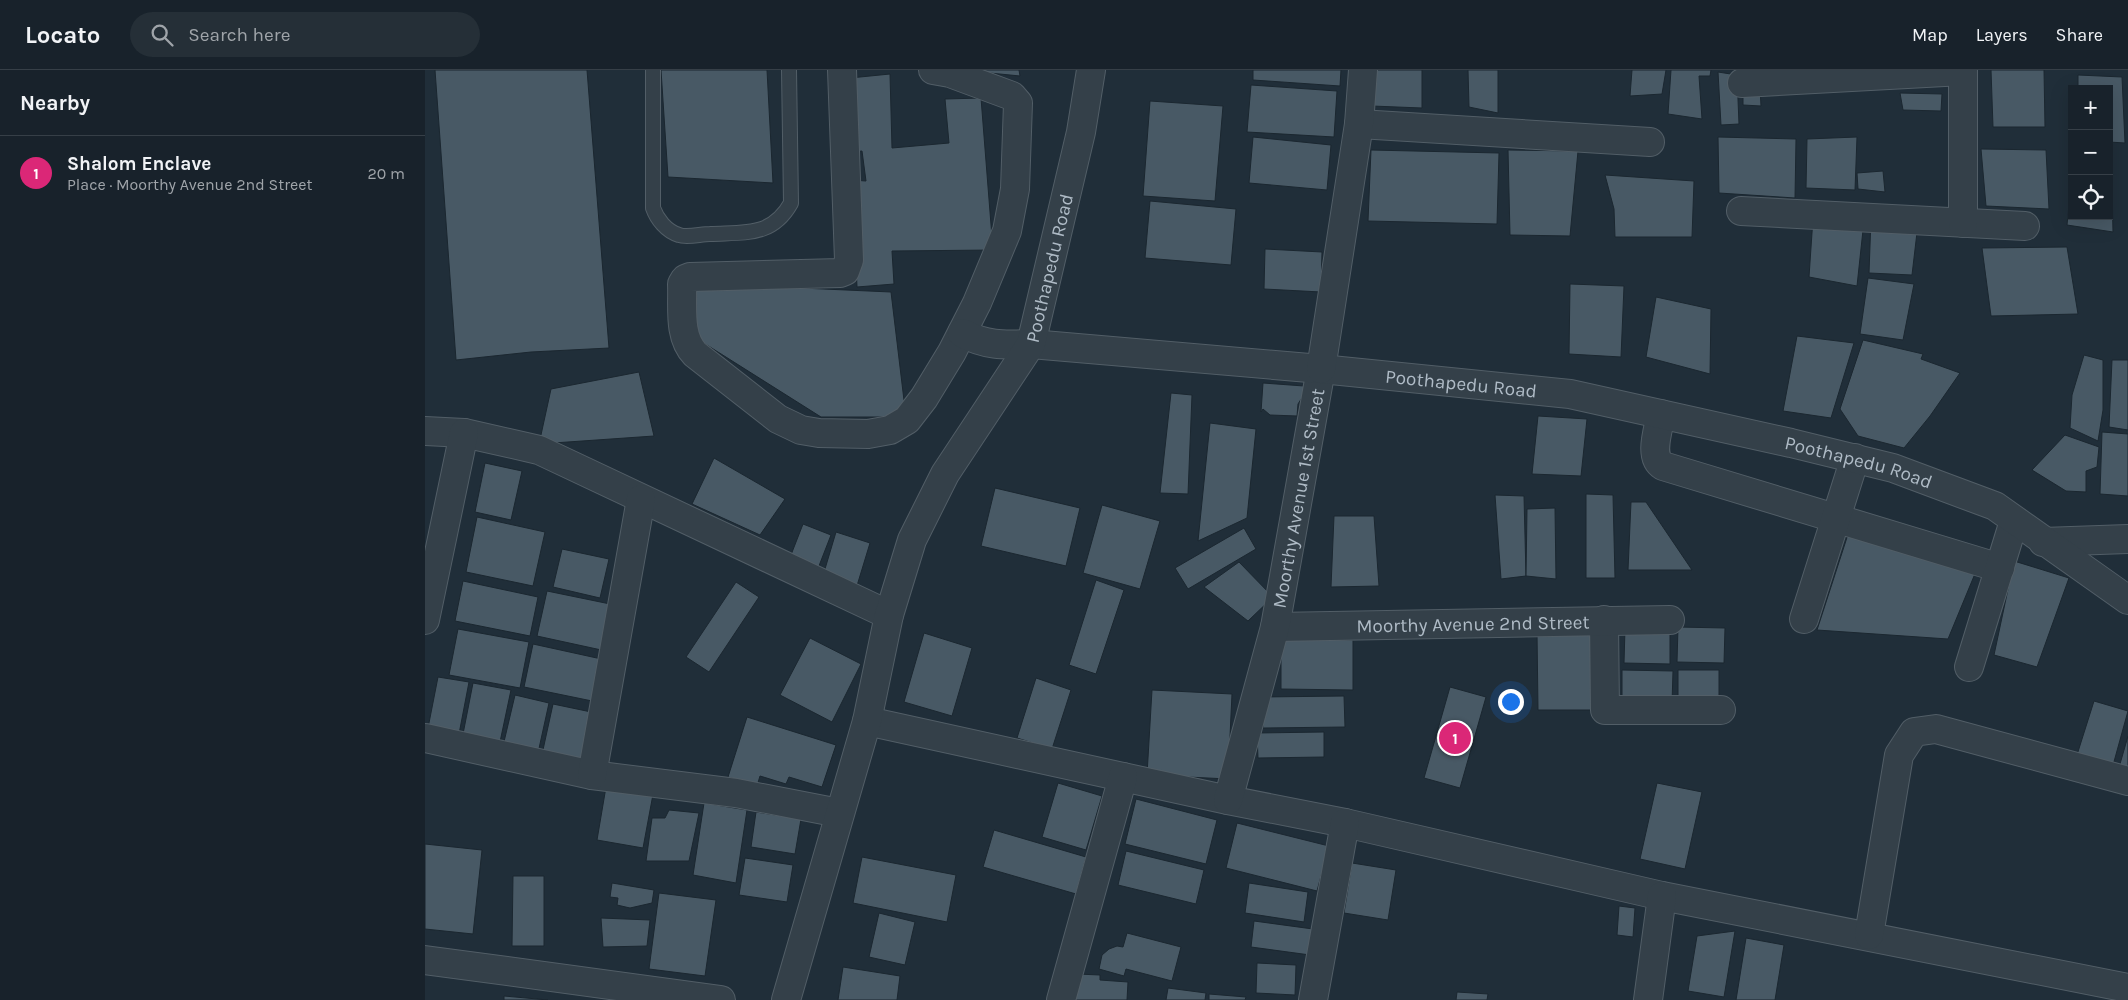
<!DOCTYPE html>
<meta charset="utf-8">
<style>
body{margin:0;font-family:Karla,sans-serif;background:#252f37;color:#f1f3f6}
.controls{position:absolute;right:15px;top:15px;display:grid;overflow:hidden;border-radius:0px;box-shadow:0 5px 20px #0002}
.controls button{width:45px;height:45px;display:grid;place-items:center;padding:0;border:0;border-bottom:1px solid #363f47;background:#18222b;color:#f1f3f6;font:25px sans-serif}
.you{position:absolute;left:1085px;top:631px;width:18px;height:18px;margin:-12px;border:4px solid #fff;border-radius:50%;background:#1a73e8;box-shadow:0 0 0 8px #1a73e833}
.badge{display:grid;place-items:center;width:32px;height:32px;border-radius:50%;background:#db2777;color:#fff;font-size:16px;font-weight:700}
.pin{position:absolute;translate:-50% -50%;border:2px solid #fff;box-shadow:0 1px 5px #0006}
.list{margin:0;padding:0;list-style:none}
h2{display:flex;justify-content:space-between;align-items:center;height:65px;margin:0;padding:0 20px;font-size:21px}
h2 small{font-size:16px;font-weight:400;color:#9fa4a9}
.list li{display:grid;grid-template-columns:32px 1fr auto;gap:15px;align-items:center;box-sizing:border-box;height:75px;padding:0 20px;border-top:1px solid #363f47}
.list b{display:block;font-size:19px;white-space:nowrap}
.list p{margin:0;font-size:16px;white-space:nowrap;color:#9fa4a9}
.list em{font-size:16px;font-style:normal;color:#9fa4a9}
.icon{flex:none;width:28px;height:28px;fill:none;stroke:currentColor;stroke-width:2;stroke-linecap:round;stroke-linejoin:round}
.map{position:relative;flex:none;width:1703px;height:930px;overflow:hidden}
header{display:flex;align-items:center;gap:30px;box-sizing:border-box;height:70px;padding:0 25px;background:#18222b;border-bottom:1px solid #363f47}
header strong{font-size:24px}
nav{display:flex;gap:28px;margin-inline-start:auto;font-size:18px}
.search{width:350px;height:45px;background:#252f37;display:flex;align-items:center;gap:12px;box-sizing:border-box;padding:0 18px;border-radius:28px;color:#9fa4a9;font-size:19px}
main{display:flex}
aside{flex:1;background:#18222b}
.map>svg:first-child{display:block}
.building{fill:#485965;stroke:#1b2730}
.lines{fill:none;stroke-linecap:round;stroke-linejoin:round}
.service-casing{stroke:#525e67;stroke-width:16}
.minor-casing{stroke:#525e67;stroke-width:30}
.tertiary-casing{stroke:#525e67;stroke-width:30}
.service{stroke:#344049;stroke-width:14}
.minor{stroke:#344049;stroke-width:28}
.tertiary{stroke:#344049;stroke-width:28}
.labels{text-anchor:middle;stroke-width:4.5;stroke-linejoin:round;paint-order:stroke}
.street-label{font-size:19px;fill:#afbbc6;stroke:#1a252e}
</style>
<header>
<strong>Locato</strong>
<div class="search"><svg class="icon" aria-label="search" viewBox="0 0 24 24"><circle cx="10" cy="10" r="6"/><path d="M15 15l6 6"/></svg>Search here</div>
<nav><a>Map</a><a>Layers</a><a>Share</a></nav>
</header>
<main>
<aside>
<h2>Nearby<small></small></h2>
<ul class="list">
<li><span class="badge">1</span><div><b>Shalom Enclave</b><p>Place · Moorthy Avenue 2nd Street</p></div><em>20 m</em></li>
</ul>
</aside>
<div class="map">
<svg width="1703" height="930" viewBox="0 0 1703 930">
<rect width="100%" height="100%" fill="#202e39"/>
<!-- building -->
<g class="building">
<polygon points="10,0 162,0 184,278 106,282 31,290"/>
<polygon points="236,0 342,0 348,113 243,107"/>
<polygon points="544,0 594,0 595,6 544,1"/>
<polygon points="828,0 916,0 915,16 828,10"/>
<polygon points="947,0 997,0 997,38 947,36"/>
<polygon points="1043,0 1073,0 1073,43 1044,37"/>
<polygon points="1207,0 1241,0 1237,24 1205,26"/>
<polygon points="1246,0 1286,0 1285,6 1274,6 1277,49 1243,44"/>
<polygon points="1566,0 1619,0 1620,57 1568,57"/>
<polygon points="1293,2 1312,5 1314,54 1296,55"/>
<polygon points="465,4 467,78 524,73 520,29 556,28 568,180 467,181 469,214 432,217 427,110 441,111 437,81 428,82 425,8"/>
<polygon points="1653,5 1697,7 1700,73 1684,72 1684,19 1653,19"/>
<polygon points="826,15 912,21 909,67 822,62"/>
<polygon points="1335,17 1336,36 1318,35 1318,18"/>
<polygon points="1475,23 1517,24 1516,41 1478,40"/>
<polygon points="725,31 798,36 790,131 718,126"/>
<polygon points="828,67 906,75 902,120 824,113"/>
<polygon points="1293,67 1371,69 1370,128 1294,123"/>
<polygon points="1432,67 1430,120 1381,118 1382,69"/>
<polygon points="1684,74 1686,74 1688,162 1642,155 1647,104 1647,146 1684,146"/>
<polygon points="1556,79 1621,80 1624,139 1561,136"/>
<polygon points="946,80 1074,83 1072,154 943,151"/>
<polygon points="1083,80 1153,81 1145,166 1085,165"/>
<polygon points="1458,101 1460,122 1433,119 1432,103"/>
<polygon points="1180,105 1269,111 1267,167 1190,167 1189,139"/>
<polygon points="725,131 811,139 806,195 720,188"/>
<polygon points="1388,148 1439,151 1432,216 1384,207"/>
<polygon points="1446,148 1493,154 1487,205 1444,203"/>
<polygon points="1642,177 1653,244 1566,246 1557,178"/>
<polygon points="840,179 897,182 896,222 839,219"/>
<polygon points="1443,208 1489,214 1478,270 1435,264"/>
<polygon points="264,213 466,222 481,347 396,347 266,265"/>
<polygon points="1145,214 1199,216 1196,287 1144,284"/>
<polygon points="1231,227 1286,239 1285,304 1221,287"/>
<polygon points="1372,266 1429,273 1406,348 1358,341"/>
<polygon points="1438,270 1498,284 1496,289 1535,303 1505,346 1479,378 1433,366 1415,339"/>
<polygon points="1659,285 1678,290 1678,340 1673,371 1645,358 1647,325"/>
<polygon points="1687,290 1703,290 1703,360 1684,357"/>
<polygon points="214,302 229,366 114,374 126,319"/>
<polygon points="838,313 879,316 878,326 873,334 872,346 845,345 838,339 836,342"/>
<polygon points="746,323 767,325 763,424 735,423"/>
<polygon points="1113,346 1162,349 1156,406 1107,404"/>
<polygon points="785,353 831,359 822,448 773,471"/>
<polygon points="1677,362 1703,364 1703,426 1675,424"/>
<polygon points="1640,365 1674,377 1672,397 1661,401 1661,422 1641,421 1607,400"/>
<polygon points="289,388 360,429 335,465 267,434"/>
<polygon points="60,393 97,401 86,450 50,442"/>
<polygon points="570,418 655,438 641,496 556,476"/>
<polygon points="1161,424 1188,425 1190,508 1161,508"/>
<polygon points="1070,425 1099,426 1101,506 1076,509"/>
<polygon points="1206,432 1221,432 1267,500 1203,500"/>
<polygon points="677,435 735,451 715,519 658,503"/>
<polygon points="1130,438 1131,509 1101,506 1102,439"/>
<polygon points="909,446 949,446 954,516 906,517"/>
<polygon points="52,447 120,462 108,516 41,502"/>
<polygon points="378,454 406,465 392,501 364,490"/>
<polygon points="1426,455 1554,494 1523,569 1392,560"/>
<polygon points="819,458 831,479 763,519 750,498"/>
<polygon points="411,462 445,473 431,519 397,509"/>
<polygon points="137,479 184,489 175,528 128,517"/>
<polygon points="1589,491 1644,508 1612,597 1569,585"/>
<polygon points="814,492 848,527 823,551 779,517"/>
<polygon points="671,510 699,520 671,604 644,595"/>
<polygon points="38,511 113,527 105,566 30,551"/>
<polygon points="311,512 334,527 284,602 261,587"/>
<polygon points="122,521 190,535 181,581 112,566"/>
<polygon points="1253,557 1300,558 1299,593 1252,592"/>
<polygon points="1200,558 1245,558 1245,594 1199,593"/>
<polygon points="33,559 104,572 95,618 24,605"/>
<polygon points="1172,562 1173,640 1113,640 1112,563"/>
<polygon points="499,563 547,578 527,646 479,632"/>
<polygon points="385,568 436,594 407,652 355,625"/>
<polygon points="856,569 928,570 928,620 856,619"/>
<polygon points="108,574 181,590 172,632 99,617"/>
<polygon points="1197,600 1248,601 1247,634 1197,634"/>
<polygon points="1253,600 1294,600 1294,634 1253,635"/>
<polygon points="13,607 44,612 34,664 3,658"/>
<polygon points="611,608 646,620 627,679 592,668"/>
<polygon points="48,613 86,620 75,672 38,664"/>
<polygon points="1025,617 1061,627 1035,718 999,708"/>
<polygon points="727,620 807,624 803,709 722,705"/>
<polygon points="90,625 124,633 113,683 78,676"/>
<polygon points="919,626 920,657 838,658 837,627"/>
<polygon points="1669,631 1703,641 1687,699 1651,688"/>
<polygon points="128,634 171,643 158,698 116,689"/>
<polygon points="322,647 411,675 397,717 364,707 361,714 335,706 332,716 303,707"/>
<polygon points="899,662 899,687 833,688 832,663"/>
<polygon points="1703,666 1703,704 1693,701"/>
<polygon points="182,711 229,719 218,778 172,770"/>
<polygon points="633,713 677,726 661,780 617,767"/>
<polygon points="1232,713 1277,722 1260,799 1215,789"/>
<polygon points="711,729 792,750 781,794 700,774"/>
<polygon points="279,733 322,740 311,813 268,805"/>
<polygon points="244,740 274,743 264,791 221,791 227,748 240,748"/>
<polygon points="331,742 376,749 370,784 326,777"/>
<polygon points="812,753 904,776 892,821 801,798"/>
<polygon points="569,760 661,787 651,824 558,797"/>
<polygon points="0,774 57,780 48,864 0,859"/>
<polygon points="701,781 779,800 771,834 693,815"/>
<polygon points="437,787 531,805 522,852 428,833"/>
<polygon points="320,788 368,795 362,832 314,825"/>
<polygon points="927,793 971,800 963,850 919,843"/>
<polygon points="88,806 119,806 119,876 87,876"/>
<polygon points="187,813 229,820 227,833 205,838 192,835 193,828 185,827"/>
<polygon points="824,813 883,822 879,852 820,843"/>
<polygon points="234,823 291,830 280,906 224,899"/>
<polygon points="1194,836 1210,838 1208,867 1192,865"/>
<polygon points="454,843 490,852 480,895 444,887"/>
<polygon points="176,848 225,850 222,876 178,877"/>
<polygon points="829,851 888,859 885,885 826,877"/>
<polygon points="1310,861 1299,927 1263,921 1272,866"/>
<polygon points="702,863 756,877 747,911 701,899 699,906 674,899 677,885 684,879 692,876 698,877"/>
<polygon points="1321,868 1359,875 1350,930 1311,930"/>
<polygon points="832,893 871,895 870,925 831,923"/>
<polygon points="418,897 475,906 472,930 413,930"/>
<polygon points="652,904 675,905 675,910 703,912 702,930 651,930"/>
<polygon points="743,918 781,923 780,930 741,930"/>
<polygon points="1032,922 1063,924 1062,930 1031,930"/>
<polygon points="784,924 821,927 820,930 784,930"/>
<polygon points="79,926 123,930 79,930"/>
</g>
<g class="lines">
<defs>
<path id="service" d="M228 0V138C232 149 241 161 254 165 262 168 276 164 285 164 320 162 347 167 366 133L364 0"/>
<g id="minor">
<path d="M417 0 424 190 420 201 415 203 265 207 260 209 257 214C258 237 253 266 270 284L353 349 376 360 394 363 443 364 465 360 482 350 499 328 527 282 552 233 582 161 590 119 593 33 587 26 525 3 508 0"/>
<polyline points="1317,13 1538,1"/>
<polyline points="934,54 1225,72"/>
<polyline points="1316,141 1600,156"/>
<polyline points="1538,153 1538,0"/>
<path d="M537 263C562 276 578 275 606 274"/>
<path d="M1236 344C1234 358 1223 387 1238 396L1575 498"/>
<polyline points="0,361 39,363 114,380 464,545"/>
<polyline points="1618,472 1703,469"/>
<polyline points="1379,549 1430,388"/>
<polyline points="0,550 39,363"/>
<polyline points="1179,550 1180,640 1296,640"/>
<path id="s1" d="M850 557 1245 550"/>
<polyline points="1544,597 1589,451"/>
<polyline points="442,651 803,730 920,753 1237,826 1703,918"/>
<polyline points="0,668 167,705 311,723 414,743"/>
<polyline points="167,705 216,429"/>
<path id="s2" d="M803 730 850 557 896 299"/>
<polyline points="1444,865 1474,685 1489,662 1511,659 1703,711"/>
<polyline points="0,890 296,930"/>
<polyline points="636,930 698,707"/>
<polyline points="888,930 920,753"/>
<polyline points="1223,930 1237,826"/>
</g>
<g id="tertiary">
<path id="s3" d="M606 274 896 299 1145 324 1366 373 1468 398 1570 436 1703 530"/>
<polyline points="896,299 934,54 938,0"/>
<path id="s4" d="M361 930 442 651 464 545 487 470 520 404 606 274 656 62 666 0"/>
</g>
</defs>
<!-- service casing -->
<use href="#service" class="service-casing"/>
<!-- minor casing -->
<use href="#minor" class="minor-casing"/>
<!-- tertiary casing -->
<use href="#tertiary" class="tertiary-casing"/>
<!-- service -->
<use href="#service" class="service"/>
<!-- minor -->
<use href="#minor" class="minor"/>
<!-- tertiary -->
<use href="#tertiary" class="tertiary"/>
</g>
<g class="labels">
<!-- street labels -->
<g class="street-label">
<text dy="7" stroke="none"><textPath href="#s4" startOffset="785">Poothapedu Road</textPath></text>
<text dy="7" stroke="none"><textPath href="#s3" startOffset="432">Poothapedu Road</textPath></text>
<text dy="7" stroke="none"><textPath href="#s3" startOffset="838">Poothapedu Road</textPath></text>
<text dy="7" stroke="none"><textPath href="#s2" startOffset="310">Moorthy Avenue 1st Street</textPath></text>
<text dy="7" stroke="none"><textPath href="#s1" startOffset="198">Moorthy Avenue 2nd Street</textPath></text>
</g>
</g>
</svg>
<div class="controls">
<button>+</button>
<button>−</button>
<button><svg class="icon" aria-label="locate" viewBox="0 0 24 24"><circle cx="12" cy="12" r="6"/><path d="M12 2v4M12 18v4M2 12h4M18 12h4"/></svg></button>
</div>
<div class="you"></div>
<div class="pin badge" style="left:1030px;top:668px">1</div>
</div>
</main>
